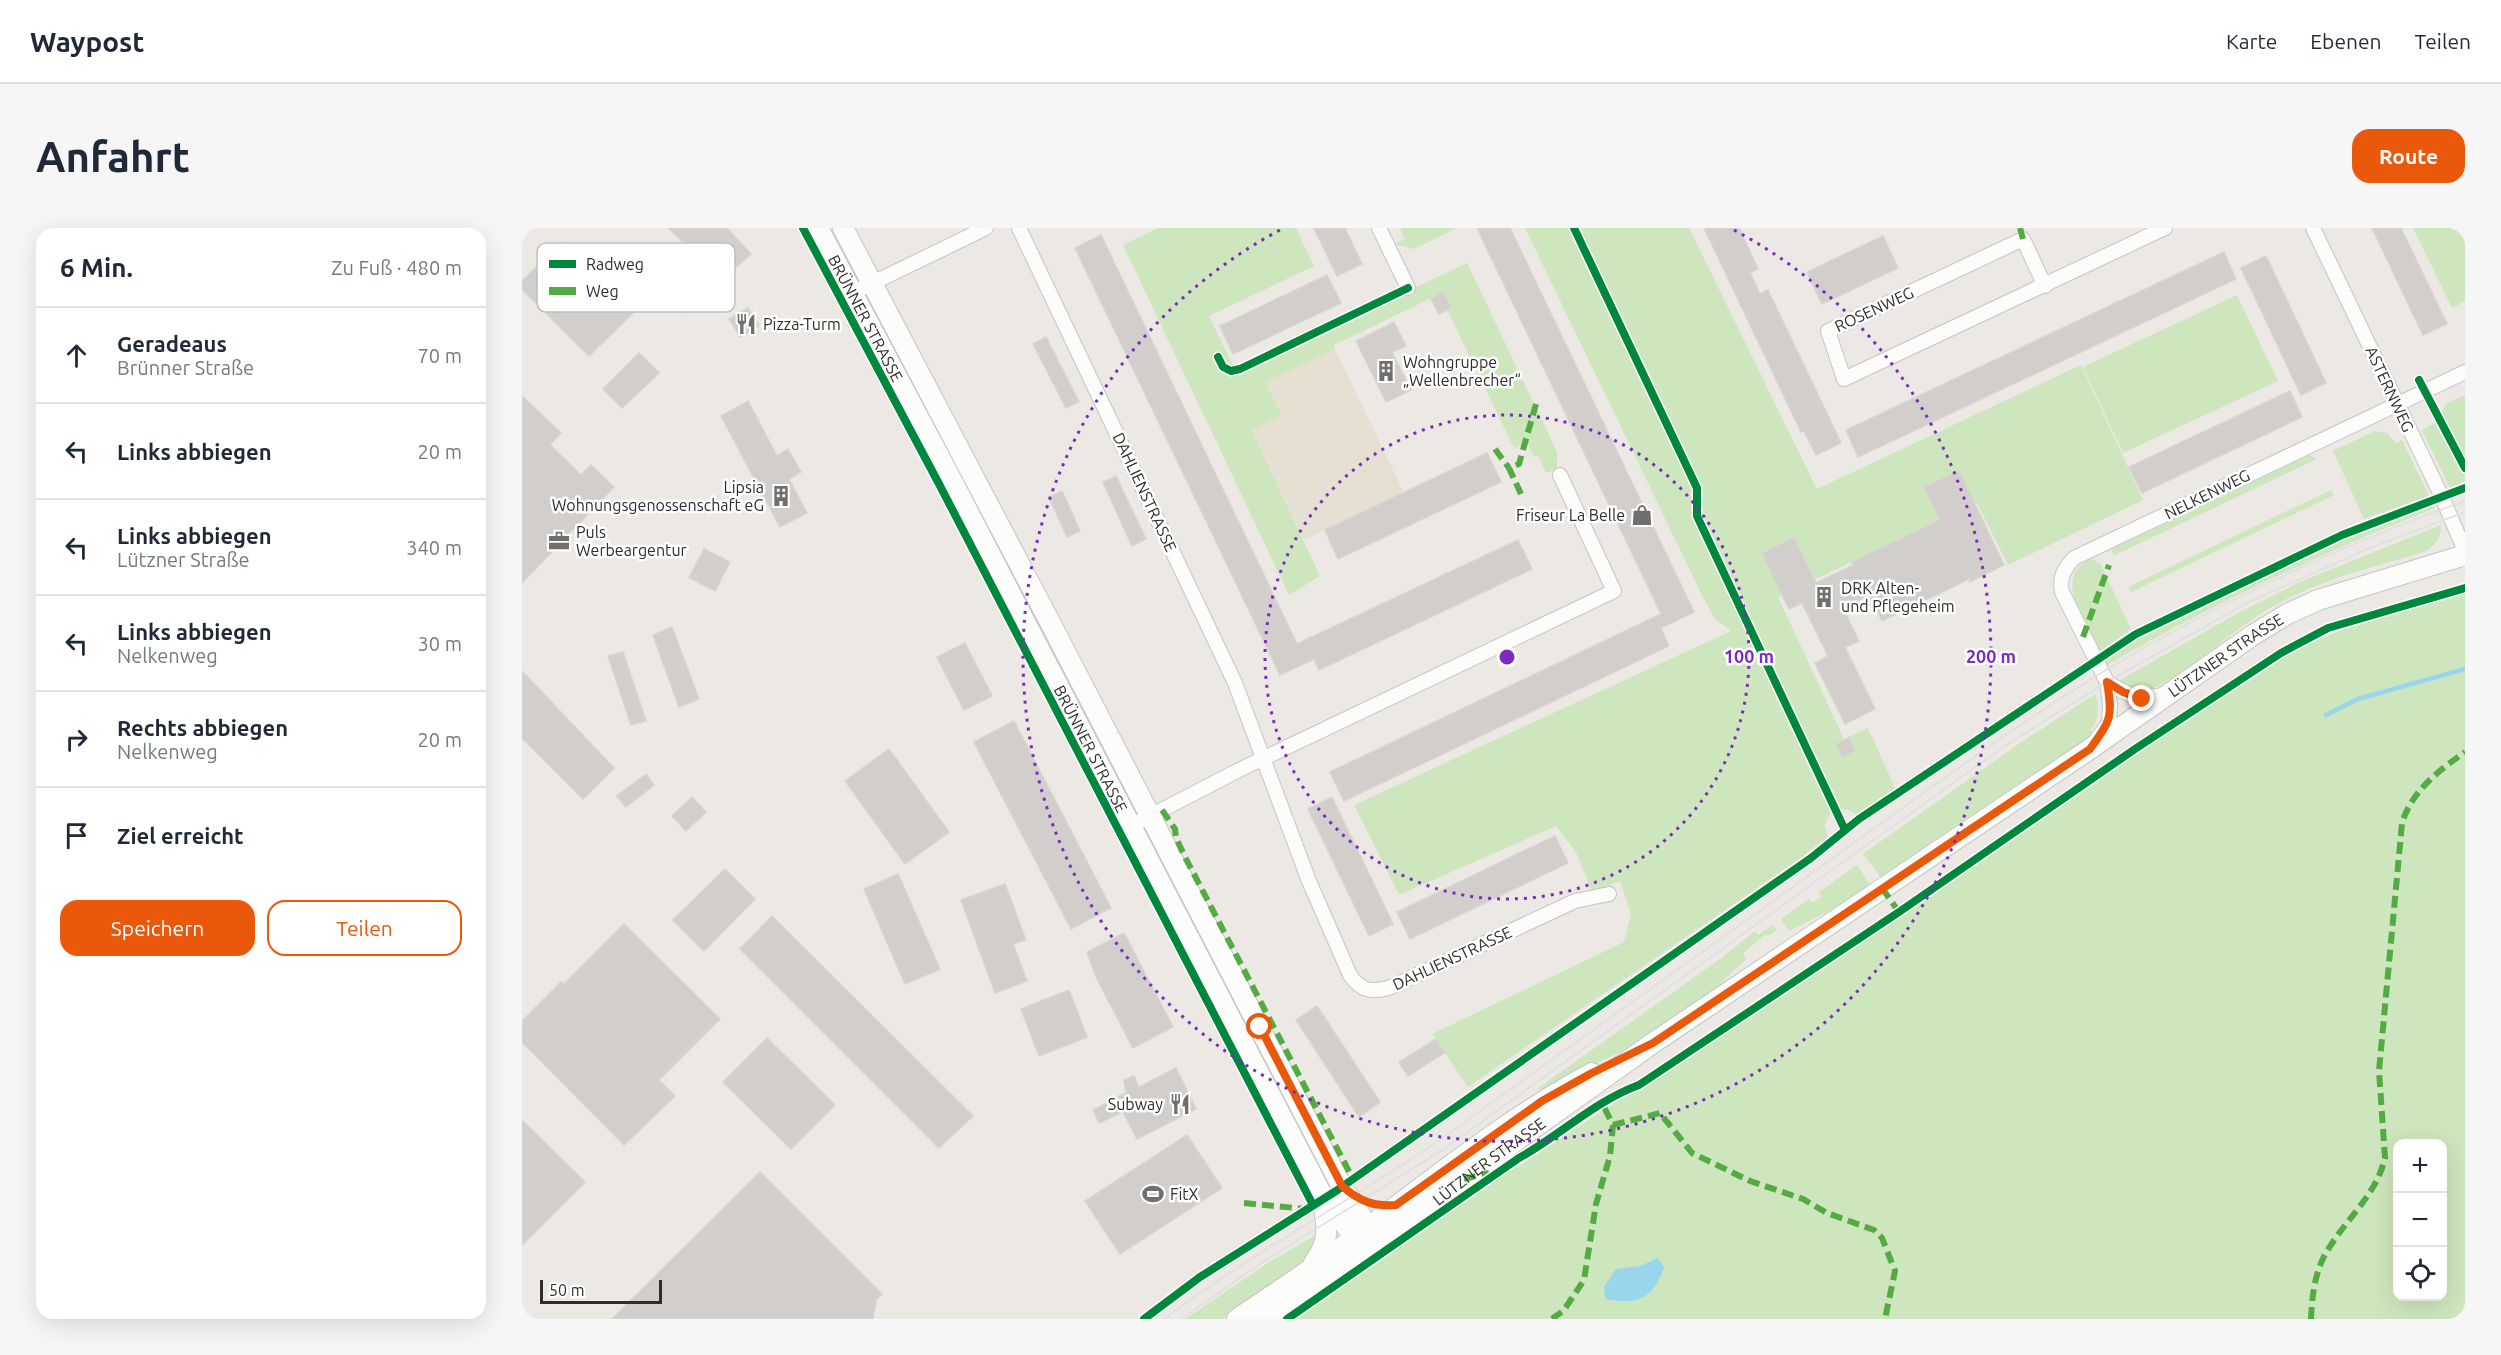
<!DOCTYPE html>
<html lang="de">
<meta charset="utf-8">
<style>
body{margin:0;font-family:Ubuntu,sans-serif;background:#f6f6f7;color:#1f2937}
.controls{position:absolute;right:18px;bottom:18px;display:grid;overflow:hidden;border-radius:12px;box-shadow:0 6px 24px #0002}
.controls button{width:54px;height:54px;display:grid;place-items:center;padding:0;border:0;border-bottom:2px solid #e0e1e3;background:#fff;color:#1f2937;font:30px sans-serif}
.scale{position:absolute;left:18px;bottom:15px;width:122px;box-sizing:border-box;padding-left:6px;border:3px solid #2e2e2e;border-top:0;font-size:16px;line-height:21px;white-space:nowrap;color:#2e2e2e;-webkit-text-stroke:4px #fff;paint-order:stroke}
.stop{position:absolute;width:18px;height:18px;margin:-14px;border:4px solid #ea580c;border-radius:50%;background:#fff}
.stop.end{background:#ea580c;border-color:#fff;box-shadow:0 2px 6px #0008}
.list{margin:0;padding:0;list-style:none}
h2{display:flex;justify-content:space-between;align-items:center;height:78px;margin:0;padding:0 24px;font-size:26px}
h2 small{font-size:20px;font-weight:400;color:#747a83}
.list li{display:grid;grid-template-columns:39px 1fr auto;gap:18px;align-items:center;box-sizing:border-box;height:96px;padding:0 24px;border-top:2px solid #e0e1e3}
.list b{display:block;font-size:22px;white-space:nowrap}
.list p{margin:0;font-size:20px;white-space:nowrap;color:#747a83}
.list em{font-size:20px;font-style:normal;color:#747a83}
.actions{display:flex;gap:12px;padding:18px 24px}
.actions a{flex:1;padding:14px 0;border:2px solid #ea580c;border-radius:18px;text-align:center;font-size:21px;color:#ea580c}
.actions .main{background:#ea580c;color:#fff}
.icon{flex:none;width:33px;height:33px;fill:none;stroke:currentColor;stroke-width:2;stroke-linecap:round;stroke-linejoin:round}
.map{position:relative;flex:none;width:1943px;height:1091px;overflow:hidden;border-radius:18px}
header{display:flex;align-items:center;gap:36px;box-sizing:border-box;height:84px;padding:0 30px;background:#fff;border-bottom:2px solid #e0e1e3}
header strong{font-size:28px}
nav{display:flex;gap:33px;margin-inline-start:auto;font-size:21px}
.intro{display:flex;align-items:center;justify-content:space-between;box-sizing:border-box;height:144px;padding:0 36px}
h1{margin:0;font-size:42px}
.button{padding:15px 27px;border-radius:18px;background:#ea580c;color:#fff;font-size:21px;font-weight:700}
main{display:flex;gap:36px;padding:0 36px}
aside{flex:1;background:#fff;border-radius:18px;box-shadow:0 6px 24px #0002}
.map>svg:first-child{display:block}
.education{fill:#e6e0d3}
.green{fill:#cee6be;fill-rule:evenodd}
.water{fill:#99d6ec}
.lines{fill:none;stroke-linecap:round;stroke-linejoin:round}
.stream{stroke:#99d6ec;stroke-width:4.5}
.building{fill:#d1cecb;stroke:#d7d4d0;stroke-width:1.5}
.minor-casing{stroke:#c5c4c5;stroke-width:16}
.secondary-casing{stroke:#c5c4c5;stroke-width:22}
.minor{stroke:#fcfcfb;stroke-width:14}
.secondary{stroke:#fcfcfb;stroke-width:20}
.tram{stroke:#dfdfe1;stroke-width:1.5}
.quiet{stroke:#54ab44;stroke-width:6;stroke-dasharray:12 6;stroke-linecap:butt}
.cycleway-casing{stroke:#fff;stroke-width:11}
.cycleway{stroke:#00873e;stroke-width:8}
.route{stroke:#ea580c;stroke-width:8}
.ring{fill:none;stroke:#7b2cbf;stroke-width:3;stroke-dasharray:3 6}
.labels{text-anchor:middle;stroke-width:5;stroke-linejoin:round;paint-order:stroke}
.street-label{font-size:16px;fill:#2e2e2e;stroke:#fff}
.poi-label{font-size:16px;fill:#2e2e2e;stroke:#fff;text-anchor:start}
.key{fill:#fff;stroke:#c0c0c0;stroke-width:1.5}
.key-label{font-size:16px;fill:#2e2e2e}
.centre{fill:#7b2cbf;stroke:#fff;stroke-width:3}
.ring-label{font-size:18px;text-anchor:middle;font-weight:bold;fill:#7b2cbf;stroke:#fff;stroke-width:5;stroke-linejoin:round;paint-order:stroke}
</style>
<header>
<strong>Waypost</strong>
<nav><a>Karte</a><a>Ebenen</a><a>Teilen</a></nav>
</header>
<div class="intro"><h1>Anfahrt</h1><a class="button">Route</a></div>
<main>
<aside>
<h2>6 Min.<small>Zu Fuß · 480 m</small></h2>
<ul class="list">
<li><svg class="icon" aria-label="ahead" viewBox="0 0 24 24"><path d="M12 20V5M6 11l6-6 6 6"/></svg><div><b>Geradeaus</b><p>Brünner Straße</p></div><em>70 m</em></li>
<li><svg class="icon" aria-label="left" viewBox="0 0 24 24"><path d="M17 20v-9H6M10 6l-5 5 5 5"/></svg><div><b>Links abbiegen</b></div><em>20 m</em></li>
<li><svg class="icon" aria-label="left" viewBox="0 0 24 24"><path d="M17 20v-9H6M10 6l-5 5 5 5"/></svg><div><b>Links abbiegen</b><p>Lützner Straße</p></div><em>340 m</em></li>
<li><svg class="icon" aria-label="left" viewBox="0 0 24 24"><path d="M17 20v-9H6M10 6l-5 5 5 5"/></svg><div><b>Links abbiegen</b><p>Nelkenweg</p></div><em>30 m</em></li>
<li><svg class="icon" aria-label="right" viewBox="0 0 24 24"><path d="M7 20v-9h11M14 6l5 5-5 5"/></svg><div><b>Rechts abbiegen</b><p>Nelkenweg</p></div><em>20 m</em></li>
<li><svg class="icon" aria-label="arrive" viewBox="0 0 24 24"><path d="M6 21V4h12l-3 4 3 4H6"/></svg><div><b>Ziel erreicht</b></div></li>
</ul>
<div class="actions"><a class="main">Speichern</a><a>Teilen</a></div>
</aside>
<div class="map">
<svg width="1943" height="1091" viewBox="0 0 1943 1091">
<rect width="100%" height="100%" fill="#ece8e4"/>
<!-- education -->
<polygon class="education" points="813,121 882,265 782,312 730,202 760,188 744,154"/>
<!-- green -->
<g class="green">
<polygon points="636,0 774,0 792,38 687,88 714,144 945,35 1035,224 1035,241 1024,245 1016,227 1012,229 1005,214 992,220 925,82 920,65 812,117 813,121 744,154 760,188 730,202 798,348 767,367 601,17"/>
<polygon points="878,0 935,0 892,21 872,16 883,11"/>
<path d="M1003 0H1167L1295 261 1559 137 1621 272 1486 337 1455 275 1256 369 1322 511 1346 500 1374 562 1335 588C1327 579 1319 581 1308 586L1303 597 1306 609 1280 629 946 859 910 806 1102 714 1109 687 1098 653 1070 664 1054 624 1034 598 877 667 832 577 1209 403 1193 391 1179 365Z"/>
<polygon points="1891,0 1943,0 1943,73 1930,80"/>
<polygon points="1715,67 1756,153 1601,225 1561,139"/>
<path d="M364 99 605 565 602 566C533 434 470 306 398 174V170L359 101Z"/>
<polygon points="1943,167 1943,232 1919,187 1923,176"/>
<polygon points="1911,196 1915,196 1943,247 1943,253 1928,260 1900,202"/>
<polygon points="1853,203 1865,205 1874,215 1880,212 1907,268 1842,291 1811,223"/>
<polygon points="1787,227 1795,231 1591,328 1590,321"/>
<polygon points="1809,262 1812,267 1609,364 1606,359"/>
<path d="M1912 278 1913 280C1797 326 1693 375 1585 437L1583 434 1617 409 1822 311Z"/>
<path d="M1919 297C1919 311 1914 317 1902 324 1848 340 1791 353 1743 383 1704 407 1671 441 1630 461 1616 463 1608 461 1596 453L1720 383 1778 354Z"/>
<path d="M1568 331 1578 335 1609 401 1577 424C1565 398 1529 350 1568 331Z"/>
<path d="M1943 364V1091H770L815 1061 959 954 999 937 1097 872 1119 860 1376 690 1616 524 1762 428 1809 406ZM1876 916H1920V1068H1876Z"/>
<path d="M1573 466C1578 479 1577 491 1569 502L1571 504 1563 512 1360 650 1357 647 1341 626 1498 515Z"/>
<polygon points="1335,637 1349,658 1319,677 1267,703 1259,691 1287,671 1290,675 1299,669 1297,664"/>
<polygon points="1251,697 1255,702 1246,708 1244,706 1221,725 1224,731 1190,764 1098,824 1019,862 1015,861 1202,728 1233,703 1236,707"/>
<polygon points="797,1005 790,1025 770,1042 701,1091 663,1091 746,1035"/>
</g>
<!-- water -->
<path class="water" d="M1136 1030 1142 1039C1131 1072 1115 1077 1083 1071L1082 1059 1094 1041 1118 1038Z"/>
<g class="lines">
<!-- stream -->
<polyline class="stream" points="1804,487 1836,471 1943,441"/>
</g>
<!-- building -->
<g class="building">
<polygon points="147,0 205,0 229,26 163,85 131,50 165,19"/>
<polygon points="792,0 823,0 840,36 815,48"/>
<polygon points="955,0 988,0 1172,384 1139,400 1147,418 822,573 808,544 1139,386"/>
<polygon points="1182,0 1217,0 1236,41 1228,45 1238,66 1246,62 1319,215 1294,227 1282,203 1279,204"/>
<polygon points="1850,0 1879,0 1925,96 1901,107"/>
<polygon points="579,7 775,416 996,312 1010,341 797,442 792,431 758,447 553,20"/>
<polygon points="1361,8 1376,40 1300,76 1285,44"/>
<polygon points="40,14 111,85 67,128 0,61 0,53"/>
<polygon points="1702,24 1714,51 1336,229 1324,202"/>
<polygon points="1744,28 1804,155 1779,167 1719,40"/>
<polygon points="805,47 819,75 711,126 698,98"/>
<polygon points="921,64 929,80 917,86 909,71"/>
<polygon points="226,80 237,98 218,109 207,91"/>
<polygon points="872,94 884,118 870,124 889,162 864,174 834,113"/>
<polygon points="524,109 557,174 544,180 511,116"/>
<polygon points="117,125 137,145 100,180 81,161"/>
<polygon points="1768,163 1780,189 1620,265 1607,239"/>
<polygon points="0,168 39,205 28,217 59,247 69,237 92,259 0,355"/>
<polygon points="226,173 255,228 266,221 279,244 267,251 285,285 258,299 199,188"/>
<polygon points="965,225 979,254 816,331 803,302"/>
<polygon points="1437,243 1482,337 1448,354 1447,351 1360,393 1347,367 1321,380 1337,413 1323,419 1353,481 1323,496 1293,435 1306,428 1280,375 1267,381 1240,325 1272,310 1294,355 1332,337 1330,334 1418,292 1402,259"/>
<polygon points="594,248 624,311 610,318 581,254"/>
<polygon points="540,263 558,303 545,309 527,269"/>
<polygon points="182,321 208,334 193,363 167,350"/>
<polygon points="150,399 177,471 157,479 131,407"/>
<polygon points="443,415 470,468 442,482 415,429"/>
<polygon points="101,424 124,493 109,497 86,428"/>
<polygon points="0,443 92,540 61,571 0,510"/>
<polygon points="492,493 589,680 549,701 452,514"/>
<polygon points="1327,510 1333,523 1320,529 1314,516"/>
<polygon points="367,521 427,604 383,636 323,553"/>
<polygon points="124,546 132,557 104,579 95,568"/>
<polygon points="170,569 184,584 164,603 150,588"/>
<polygon points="810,569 871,696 847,708 786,581"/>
<polygon points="1033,608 1046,635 888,711 875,684"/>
<polygon points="203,641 233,671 182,723 151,692"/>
<polygon points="376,646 418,741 383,756 342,661"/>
<polygon points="483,656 504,712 491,716 505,753 473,765 439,672"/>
<polygon points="250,688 451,888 417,920 218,721"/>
<polygon points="102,696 198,791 137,852 153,868 102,917 0,814 0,793 39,754 42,756"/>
<polygon points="602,705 651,799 611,820 574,749 565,724"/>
<polygon points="547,762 565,809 517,828 499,781"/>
<polygon points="795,778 858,874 837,889 774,792"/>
<polygon points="245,810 313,877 269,921 201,854"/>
<polygon points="914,811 922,825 886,848 877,834"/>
<polygon points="654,840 674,881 615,911 601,884 577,895 571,882 604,865 602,852 612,848 617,859"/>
<polygon points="0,892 63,954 0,1017"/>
<polygon points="665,907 700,960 598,1026 563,973"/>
<polygon points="238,944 360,1066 354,1072 351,1091 90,1091"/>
</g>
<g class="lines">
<defs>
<g id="minor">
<path d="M497 0 713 455 787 653 828 747C839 763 850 765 869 759L1053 673 1087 666"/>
<polyline points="857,0 886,60"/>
<polyline points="1791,0 1920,269 1943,323"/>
<polyline points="1523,58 1501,11 1306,103 1322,151 1643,0"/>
<polyline points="330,65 464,0"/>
<path d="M1585 454C1608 468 1614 472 1641 467"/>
<path d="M1574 512 1587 495 1588 476 1585 454 1540 364C1537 349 1542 341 1552 330L1943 144"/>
<polyline points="609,598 717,542 1092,363 1038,247"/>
</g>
<g id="secondary">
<path id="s1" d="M296 0 428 249 798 963 833 1010 846 1012 864 1008"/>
<path d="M321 0 530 398 820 959C832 978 854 999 840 1021"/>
<path d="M792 1035C808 1013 806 998 800 972"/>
<path d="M715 1091C755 1064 797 1037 835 1008 911 951 986 890 1070 845"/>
<path id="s2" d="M743 1091 885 995 960 937 1131 815 1568 521 1731 407 1767 385 1796 372 1943 327"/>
</g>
</defs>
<!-- minor casing -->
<use href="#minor" class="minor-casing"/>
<!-- secondary casing -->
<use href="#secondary" class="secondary-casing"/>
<!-- minor -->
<use href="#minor" class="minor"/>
<!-- secondary -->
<use href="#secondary" class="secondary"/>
<!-- tram -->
<g class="tram">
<path d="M642 1091C739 1018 848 963 946 892 1059 810 1173 729 1286 648 1383 579 1478 507 1579 445 1694 375 1817 318 1943 273"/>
<polyline points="659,1091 741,1034 922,921 1481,519 1585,454 1727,374 1848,320 1943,284"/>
</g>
<!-- quiet -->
<g class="quiet">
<polyline points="1498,0 1501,11"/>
<polyline points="973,221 987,240"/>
<polyline points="999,266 987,240 997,236 1014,176"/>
<polyline points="1561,409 1587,337"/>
<polyline points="640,582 653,601 654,610 663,629 831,951"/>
<polyline points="1360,660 1377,684"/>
<polyline points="1091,897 1138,885 1170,925 1228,953 1281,971 1305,985 1352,1002 1360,1010 1373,1043 1363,1091"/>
<polyline points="942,951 967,945"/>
<polyline points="722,975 784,981"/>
<polyline points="1030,1091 1042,1082 1062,1052 1074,976 1088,928 1091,897 1080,875"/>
<path d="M1789 1091C1790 1067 1793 1041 1807 1020 1826 989 1854 967 1863 930L1857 843 1880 595C1890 563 1916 543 1943 524"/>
</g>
<defs>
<g id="cycleway">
<polyline points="281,0 416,254 791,977"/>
<polyline points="1052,0 1175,260 1175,288 1323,602"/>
<polyline points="696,129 701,139 709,143 718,141 886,60"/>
<polyline points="1897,152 1943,240"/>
<polyline points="622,1091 678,1049 814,963 1289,630 1337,591 1614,406 1820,307 1943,260"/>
<path d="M765 1091 997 930C1037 908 1073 873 1117 857L1377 684 1613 521 1759 425 1806 400 1943 360"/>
</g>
</defs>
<!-- cycleway casing -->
<use href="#cycleway" class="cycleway-casing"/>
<!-- cycleway -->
<use href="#cycleway" class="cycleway"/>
</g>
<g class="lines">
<!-- route -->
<path class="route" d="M738 799 820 958C837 973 852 979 874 977L1020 873 1068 846 1131 815 1568 521C1589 492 1591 489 1585 454L1601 464 1620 471"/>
</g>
<!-- distance rings -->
<g class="ring">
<circle cx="985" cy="429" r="242"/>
<path d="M1212 2A484 484 0 1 1 758 2"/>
</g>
<!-- icons -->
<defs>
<symbol id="restaurant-bare" viewBox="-9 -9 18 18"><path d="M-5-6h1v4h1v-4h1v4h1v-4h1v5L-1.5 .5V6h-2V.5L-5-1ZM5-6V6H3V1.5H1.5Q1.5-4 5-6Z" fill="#706f6e" stroke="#fff" stroke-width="2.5" paint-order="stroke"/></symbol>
<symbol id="building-bare" viewBox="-9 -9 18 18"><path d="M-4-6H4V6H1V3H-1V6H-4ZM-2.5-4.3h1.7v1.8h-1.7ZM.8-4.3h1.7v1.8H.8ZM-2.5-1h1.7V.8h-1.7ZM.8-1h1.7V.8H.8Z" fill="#706f6e" stroke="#fff" stroke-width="2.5" paint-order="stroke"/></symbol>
<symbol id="shop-bare" viewBox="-9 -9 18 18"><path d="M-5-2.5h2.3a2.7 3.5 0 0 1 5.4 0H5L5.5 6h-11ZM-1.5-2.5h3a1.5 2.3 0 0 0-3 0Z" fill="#706f6e" stroke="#fff" stroke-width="2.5" paint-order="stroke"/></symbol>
<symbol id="office-bare" viewBox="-9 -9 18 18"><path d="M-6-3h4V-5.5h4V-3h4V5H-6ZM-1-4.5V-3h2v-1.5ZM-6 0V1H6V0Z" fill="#706f6e" stroke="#fff" stroke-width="2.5" paint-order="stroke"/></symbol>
<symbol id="stadium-bare" viewBox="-9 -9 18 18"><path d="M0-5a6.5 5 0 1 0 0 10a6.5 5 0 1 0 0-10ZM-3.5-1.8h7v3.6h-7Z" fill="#706f6e" stroke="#fff" stroke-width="2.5" paint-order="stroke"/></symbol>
</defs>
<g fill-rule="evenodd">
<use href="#restaurant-bare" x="209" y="81" width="30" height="30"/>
<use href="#building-bare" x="849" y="128" width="30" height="30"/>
<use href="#building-bare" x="244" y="253" width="30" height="30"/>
<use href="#shop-bare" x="1105" y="272" width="30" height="30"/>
<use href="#office-bare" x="22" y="298" width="30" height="30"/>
<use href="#building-bare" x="1287" y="354" width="30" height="30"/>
<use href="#restaurant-bare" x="643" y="861" width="30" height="30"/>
<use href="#stadium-bare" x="616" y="951" width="30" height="30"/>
</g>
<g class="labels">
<!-- street labels -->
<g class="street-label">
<text transform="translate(1352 81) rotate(-25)" y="6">ROSENWEG</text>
<text dy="6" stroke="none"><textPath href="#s1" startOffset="102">BRÜNNER STRASSE</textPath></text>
<text transform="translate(1868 161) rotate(65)" y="6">ASTERNWEG</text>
<text transform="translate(623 264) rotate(65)" y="6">DAHLIENSTRASSE</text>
<text transform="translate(1685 266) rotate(-26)" y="6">NELKENWEG</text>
<text dy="6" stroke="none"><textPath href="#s2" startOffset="1168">LÜTZNER STRASSE</textPath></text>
<text dy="6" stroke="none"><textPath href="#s1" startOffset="588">BRÜNNER STRASSE</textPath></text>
<text transform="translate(930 730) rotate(-25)" y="6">DAHLIENSTRASSE</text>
<text dy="6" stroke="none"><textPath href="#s2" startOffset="274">LÜTZNER STRASSE</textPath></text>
</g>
<!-- poi labels -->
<g class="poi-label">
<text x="241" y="102">Pizza-Turm</text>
<text x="881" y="140">Wohngruppe<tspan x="881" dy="18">„Wellenbrecher“</tspan></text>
<text x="242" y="265" text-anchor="end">Lipsia<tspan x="242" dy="18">Wohnungsgenossenschaft eG</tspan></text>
<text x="1103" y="293" text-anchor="end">Friseur La Belle</text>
<text x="54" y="310">Puls<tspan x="54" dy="18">Werbeargentur</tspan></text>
<text x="1319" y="366">DRK Alten-<tspan x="1319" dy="18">und Pflegeheim</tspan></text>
<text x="641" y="882" text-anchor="end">Subway</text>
<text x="648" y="972">FitX</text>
</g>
</g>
<!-- legend -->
<rect x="15" y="15" width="198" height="69" rx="9" class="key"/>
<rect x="27" y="32" width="27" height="8" fill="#00873e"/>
<rect x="27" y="59" width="27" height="8" fill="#54ab44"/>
<g class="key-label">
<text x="64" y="42">Radweg</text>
<text x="64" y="69">Weg</text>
</g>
<circle cx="985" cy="429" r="9" class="centre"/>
<g class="ring-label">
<text x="1227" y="435">100 m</text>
<text x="1469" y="435">200 m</text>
</g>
</svg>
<div class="controls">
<button>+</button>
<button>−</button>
<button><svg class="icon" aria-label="locate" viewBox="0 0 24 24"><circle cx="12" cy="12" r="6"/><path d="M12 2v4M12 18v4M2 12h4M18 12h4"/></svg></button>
</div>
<div class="scale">50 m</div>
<div class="stop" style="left:738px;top:799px"></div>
<div class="stop end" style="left:1620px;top:471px"></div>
</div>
</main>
